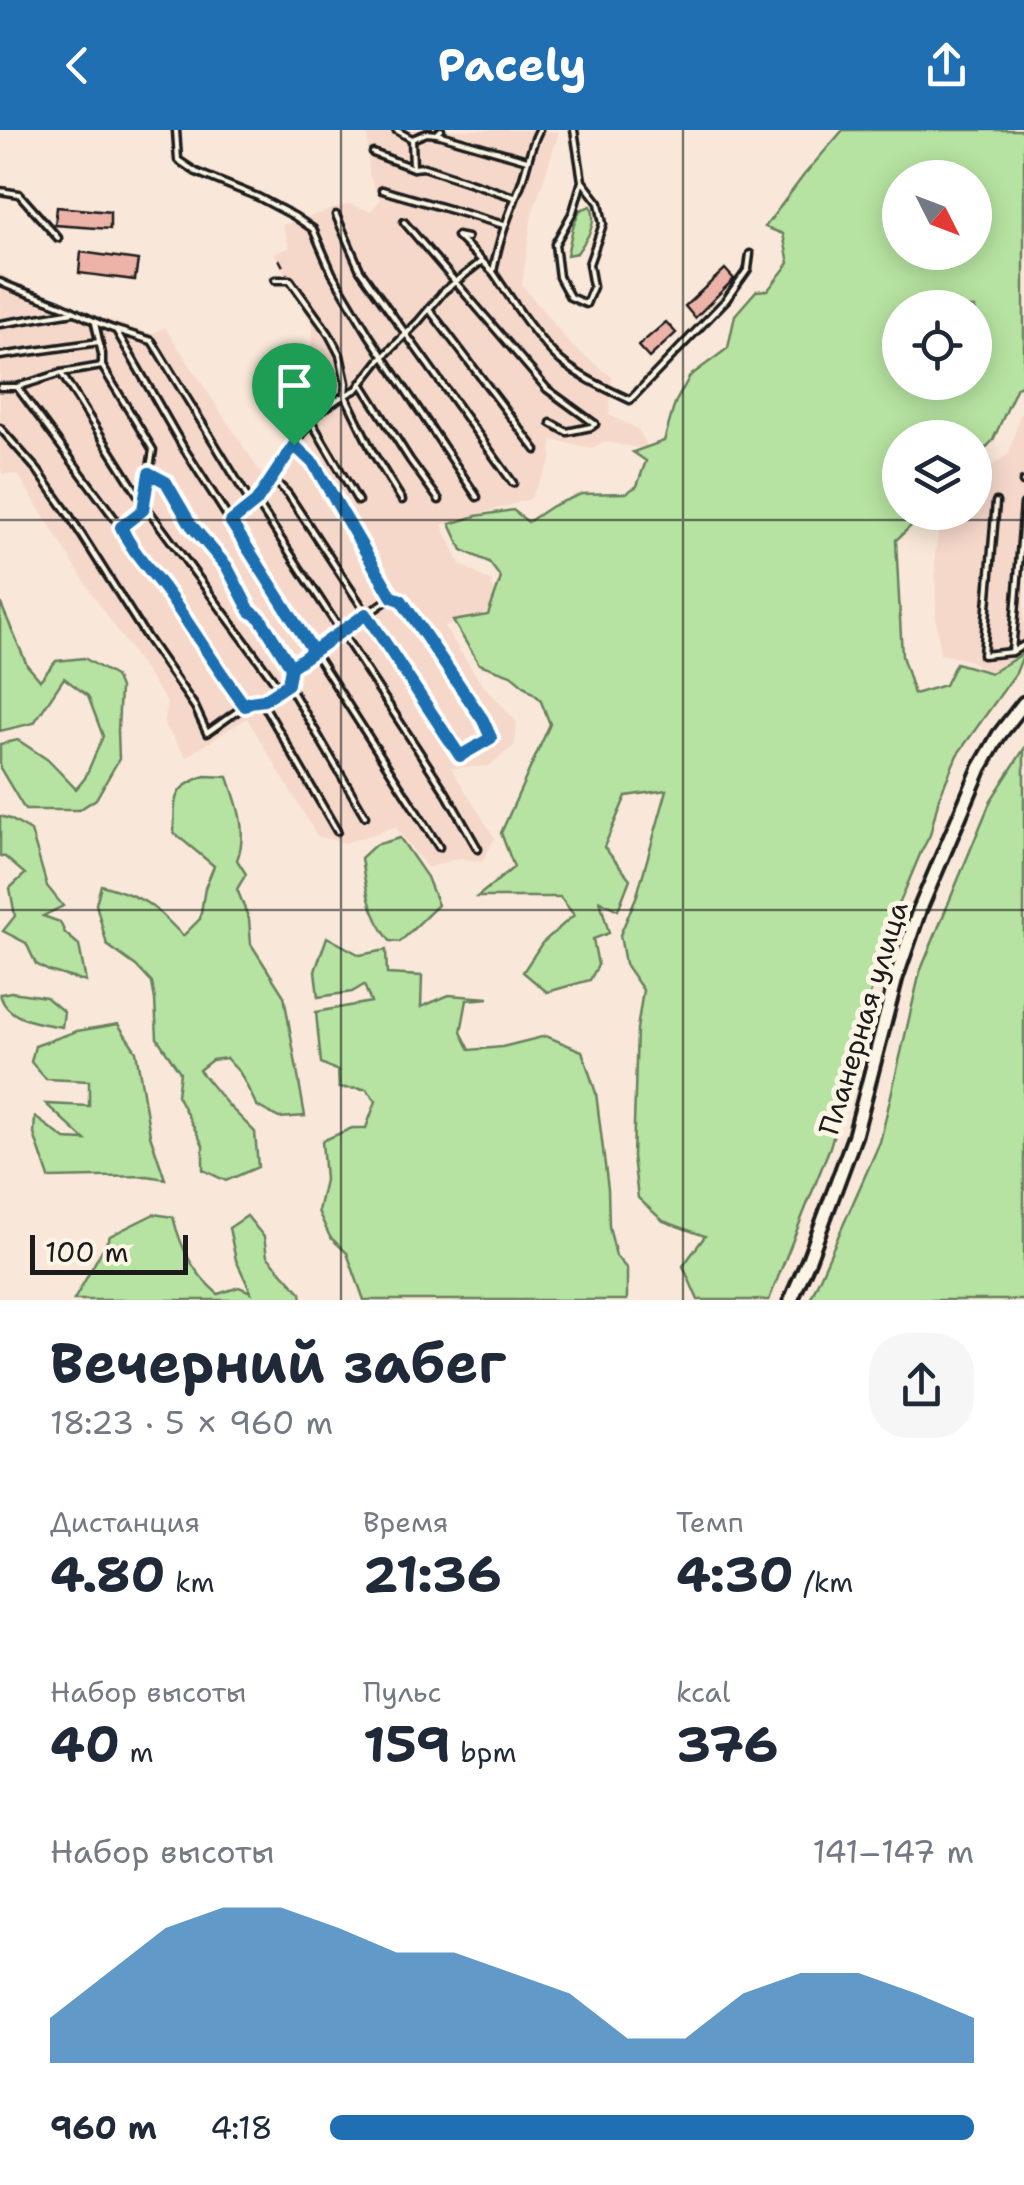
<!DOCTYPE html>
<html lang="ru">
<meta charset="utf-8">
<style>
body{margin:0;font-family:"Shantell Sans",sans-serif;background:#f6f6f7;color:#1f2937;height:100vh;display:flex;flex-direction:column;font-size:38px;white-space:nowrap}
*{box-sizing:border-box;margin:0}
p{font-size:32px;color:#747a83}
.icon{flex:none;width:55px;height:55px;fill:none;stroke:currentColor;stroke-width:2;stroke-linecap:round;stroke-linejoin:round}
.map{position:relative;height:1170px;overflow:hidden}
.side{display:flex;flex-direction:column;background:#fff;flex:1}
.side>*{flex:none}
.needle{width:65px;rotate:132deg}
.controls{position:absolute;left:882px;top:30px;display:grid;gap:20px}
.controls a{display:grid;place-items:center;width:110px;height:110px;border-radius:50%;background:#fff;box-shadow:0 5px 25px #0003;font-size:50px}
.scale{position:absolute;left:30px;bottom:25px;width:158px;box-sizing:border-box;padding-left:10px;border:5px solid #1c1c1c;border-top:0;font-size:28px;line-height:35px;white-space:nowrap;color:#1c1c1c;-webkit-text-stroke:8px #fcf5e5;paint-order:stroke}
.pin{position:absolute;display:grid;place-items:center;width:85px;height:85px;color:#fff;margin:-102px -42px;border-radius:50% 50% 50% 0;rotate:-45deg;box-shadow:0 0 10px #0007}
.pin .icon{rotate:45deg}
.round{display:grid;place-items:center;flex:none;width:105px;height:105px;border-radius:40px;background:#f6f6f7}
.headline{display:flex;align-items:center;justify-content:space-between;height:170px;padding:0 50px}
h1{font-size:55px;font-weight:700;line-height:75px}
.metrics{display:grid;grid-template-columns:repeat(3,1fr);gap:15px;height:170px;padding:10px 50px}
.metrics div{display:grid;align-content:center}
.metrics b{font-size:50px;font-weight:700}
.metrics small{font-size:28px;font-weight:400}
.metrics p{font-size:28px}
.chart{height:280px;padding:20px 50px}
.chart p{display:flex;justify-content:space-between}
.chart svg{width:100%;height:180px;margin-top:10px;fill:#1f6fb2;opacity:.7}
ul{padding:0 50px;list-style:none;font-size:32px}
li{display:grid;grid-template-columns:160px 120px 1fr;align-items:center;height:75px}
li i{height:25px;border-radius:12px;background:#1f6fb2}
header{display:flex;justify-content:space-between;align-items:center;height:130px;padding:0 50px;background:#1f6fb2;color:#fff;font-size:45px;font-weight:700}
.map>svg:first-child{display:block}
</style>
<header><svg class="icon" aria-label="back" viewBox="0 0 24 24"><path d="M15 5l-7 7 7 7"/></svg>Pacely<svg class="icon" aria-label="share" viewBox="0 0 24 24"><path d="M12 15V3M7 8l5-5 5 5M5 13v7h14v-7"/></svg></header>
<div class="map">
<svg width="1024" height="1170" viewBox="0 0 1024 1170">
<rect width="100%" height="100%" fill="#f9e8d9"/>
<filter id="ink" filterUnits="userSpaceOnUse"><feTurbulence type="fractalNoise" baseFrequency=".01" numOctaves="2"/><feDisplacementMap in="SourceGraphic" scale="20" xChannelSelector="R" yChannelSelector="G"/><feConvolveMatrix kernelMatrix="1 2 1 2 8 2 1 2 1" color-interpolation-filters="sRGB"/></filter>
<g filter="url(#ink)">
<g fill="#f5d8ca">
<path d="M367,0H531L559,2L532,85L522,155L572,216L612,247L609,285L638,299L650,320L604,312L592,318L552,310L551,331L530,369L442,395L460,434L492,452L495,465L491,481L469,490L444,496L479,550L517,592L515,615L489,636L451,638L495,708L482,732L460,728L427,738L395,697L345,713L317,706L247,588L186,627L164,594L167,573L93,465L18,345L3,344L0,339V143L28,162L151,204L165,197L264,348L302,286L299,268L319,254L305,228L312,215L313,196L274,123L290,118L282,95L349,74L371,81L380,70L369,45Z"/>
<path d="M1024,282V520L991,543L968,530L940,524L936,489L935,425L941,383L975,382V347L1009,324L1020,284Z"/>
</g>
<g fill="#b6e3a1" stroke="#69805e" stroke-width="2.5" fill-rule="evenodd">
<path d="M843,0H1024V254L1017,257L993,310L975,330V308H900V382L925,383L896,410L902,526L914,564L945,555L956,533L991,543L1024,523L1016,543L957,625L939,668L930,705L921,722L882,815L854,934L830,1017L769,1170H698L683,1136L705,1106L663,1091L638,1068L633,1027L637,899L643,860L625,834L620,805L637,765L667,660L626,666L604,717L630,749L618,780L600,771L609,803L593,809L598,835L590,850L547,862L523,842L542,813L574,785L560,767H477L514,737L501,703L550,594L540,569L511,545L479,534L453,491L488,485L501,448L489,432L462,420L450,394L476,386L513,380L528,392L552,376L581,364L626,363L637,356L646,331L633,322L664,311L675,273L690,246L728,218L735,185L756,161L768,160L789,133L783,104L765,97L804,45ZM900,48H975V122H900ZM900,178H975V252H900Z"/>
<path d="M591,76C598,93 587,109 577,123L567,125L573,97L580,80Z"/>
<path d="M0,472L27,535L40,550L56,531L84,528L115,546L120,558L118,601L119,629L96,669L79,680H25L0,638V614L18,610L48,630L76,659L85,648L103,606L88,566L64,548L34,593L0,601Z"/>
<path d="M1024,619V1170H810L880,1012L920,842L991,670Z"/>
<path d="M205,646L228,647C238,676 248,701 237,730L246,744L237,759L249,789L251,814L284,866L305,986L279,988L257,976L240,943L226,928L212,930L199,940L228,975L255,1002L258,1037L226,1051L203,1040V1015L177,965L180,942L157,908L155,870L152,853L136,836L107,815L96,774L101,755C144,767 153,774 183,806L200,789L205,758L214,736L174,703C176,668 169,659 205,646Z"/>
<path d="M0,686L10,689L31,701L47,756L63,776L43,786L60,792L65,803L79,815L86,852L49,841L36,834L26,813L3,801L15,786L10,758L25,744L5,727L0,726Z"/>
<path d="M400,708L427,747L438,775L400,812L390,811C370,785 366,760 361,728L375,715Z"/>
<path d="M327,807L360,825L386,820L387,844L422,846L421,877L449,865L489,868L467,870L461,902L470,920L502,917L546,906L582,921L596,963L608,1059L609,1096L616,1126L627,1139V1170H364L347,1123L330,1107L318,1081L325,1050L322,1011L352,998H366L376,971L366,959L339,958L338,941L321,933L316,882L371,872L364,855L352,862L318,867L315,841Z"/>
<path d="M11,862L46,867L64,882L62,897C39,893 6,890 0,864Z"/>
<path d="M118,894L136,921L150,1005L165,1049L147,1046L49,1048L34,1004L35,987L65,1009L85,1010L46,974L89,976V951L46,949L31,932L35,916L77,901Z"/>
<path d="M154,1084L173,1087C181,1118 193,1143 218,1164L239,1157L251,1162L236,1130L229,1098L247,1086L264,1107L267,1126L301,1163L302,1170H74L110,1106Z"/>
</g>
<g fill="#edb3a8" stroke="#1c1c1c" stroke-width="2.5">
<path d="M57,77L110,82V99L55,95Z"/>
<path d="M81,122L138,130L135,150L79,143Z"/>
<path d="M725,139L734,149L695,188L685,176Z"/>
<path d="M666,192L676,203L649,228L638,216Z"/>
</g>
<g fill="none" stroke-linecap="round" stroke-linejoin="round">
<g stroke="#1c1c1c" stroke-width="11">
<g id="lane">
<path d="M176,0L178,30L196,42L258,67L294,86L313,99L332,143L369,205L477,367"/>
<path d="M396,0L412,9L427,3L437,4"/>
<path d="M441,0L437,4L527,30"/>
<path d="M539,0C529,19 527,40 519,59C508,87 498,112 493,142C512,170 536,209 561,231C580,247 607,259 630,270L726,170L748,139L750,124"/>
<path d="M574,0L582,51L573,82L555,114L559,147L570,167L586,174L593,157L589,134L603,94L599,73L582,51"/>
<path d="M373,23L413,38L412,9"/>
<path d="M413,38L424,37L514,67"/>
<path d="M382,60L504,95"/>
<path d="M0,61L19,64L58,108"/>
<path d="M336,85L360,140L513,353"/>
<path d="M404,92L547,259L595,294"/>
<path d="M467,108L457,106L493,142"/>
<path d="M275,150H290L329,204L340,225L346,253L345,265L373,323L402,370"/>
<path d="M0,152C20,162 42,167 63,176C81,184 97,194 116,200L183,317L439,717"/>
<path d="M429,179L536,320"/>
<path d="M95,193L102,224V236L153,320L143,379L121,397"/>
<path d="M0,194L74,182"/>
<path d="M116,200L152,211L252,375"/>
<path d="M0,226L99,212"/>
<path d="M102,236L61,243L17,257L121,397C132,422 150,439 166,461C193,499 217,539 245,576"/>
<path d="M61,243L144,374L280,559"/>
<path d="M361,253L410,330L439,370"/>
<path d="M0,257H17"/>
<path d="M551,293L567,302L591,297L595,294"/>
<path d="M0,298L38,341L69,385L147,508L195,577L207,603L250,572L264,569L288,554"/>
<path d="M149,343L166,352L191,395L227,437L250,481L259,488L291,537L288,554L365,686"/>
<path d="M272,348L288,364L460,626L491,608L483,591L401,471L392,467L314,334L295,315"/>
<path d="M1023,352H1024"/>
<path d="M257,370L311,291"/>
<path d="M256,371L446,663L478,719"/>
<path d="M358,371L311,291L317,284L338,269L357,259L379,231L418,192L444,161L482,131"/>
<path d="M996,372L983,525L1012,522"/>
<path d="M1024,374L1012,522L1024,515"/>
<path d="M231,392L251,377"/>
<path d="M291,537L392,467"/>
<path d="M261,570L337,701"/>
</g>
</g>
<g stroke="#1c1c1c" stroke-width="19">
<path id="secondary" d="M791,1170L809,1129L855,1005L896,848L919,781L980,638L999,605L1024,573"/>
</g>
<path stroke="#1c1c1c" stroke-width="2.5" stroke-dasharray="8 8" stroke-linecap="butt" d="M279,129L287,144"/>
<use href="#lane" stroke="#fcf5e5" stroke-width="4"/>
<use href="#secondary" stroke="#fcf5e5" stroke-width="11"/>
</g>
</g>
<g fill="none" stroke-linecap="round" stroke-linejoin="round" filter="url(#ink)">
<g stroke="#fff" stroke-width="20">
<path id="route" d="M294,315L256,372L231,392L313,521L291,537L288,554L264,570L250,572L245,576C217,539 193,499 166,461C150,439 132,422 121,397L143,380L149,343L166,352L191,395L227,437L250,481L260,488L291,537L366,484L460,626L491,608L483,590L401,470L392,467L314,334L294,315"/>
</g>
<use href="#route" stroke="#1f6fb2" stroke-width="12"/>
</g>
<path fill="none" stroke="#1c1c1c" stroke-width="2.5" stroke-opacity="0.55" d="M341,0V1170M683,0V1170M0,390H1024M0,780H1024"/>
<g text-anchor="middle" stroke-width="10" stroke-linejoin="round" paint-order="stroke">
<g font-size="28" fill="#1c1c1c" stroke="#fcf5e5">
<text transform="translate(863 888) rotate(-73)" y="10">Планерная улица</text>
</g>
</g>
</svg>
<div class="controls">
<a><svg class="needle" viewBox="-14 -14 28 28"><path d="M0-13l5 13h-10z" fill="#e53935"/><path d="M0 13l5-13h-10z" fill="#747a83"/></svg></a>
<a><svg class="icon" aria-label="locate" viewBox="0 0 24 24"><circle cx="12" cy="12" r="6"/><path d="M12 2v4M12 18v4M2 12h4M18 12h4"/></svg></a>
<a><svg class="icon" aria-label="layers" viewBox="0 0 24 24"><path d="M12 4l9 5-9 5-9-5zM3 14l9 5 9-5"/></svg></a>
</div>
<div class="scale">100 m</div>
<div class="pin" style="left:294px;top:315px;background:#1e9e55"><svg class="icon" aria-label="arrive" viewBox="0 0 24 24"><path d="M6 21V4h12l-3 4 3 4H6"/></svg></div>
</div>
<section class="side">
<div class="headline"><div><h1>Вечерний забег</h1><p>18:23 · 5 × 960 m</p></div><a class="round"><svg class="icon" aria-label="share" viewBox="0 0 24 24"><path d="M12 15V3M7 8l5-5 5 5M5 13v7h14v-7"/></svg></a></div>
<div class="metrics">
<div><p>Дистанция</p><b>4.80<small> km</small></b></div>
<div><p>Время</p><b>21:36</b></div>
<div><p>Темп</p><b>4:30<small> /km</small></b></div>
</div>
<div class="metrics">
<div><p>Набор высоты</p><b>40<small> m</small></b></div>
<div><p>Пульс</p><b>159<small> bpm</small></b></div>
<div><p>kcal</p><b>376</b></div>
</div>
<div class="chart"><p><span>Набор высоты</span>141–147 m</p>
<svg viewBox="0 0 160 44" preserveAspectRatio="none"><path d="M0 44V33L10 22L20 11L30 6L40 6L50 11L60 17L70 17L80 22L90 27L100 38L110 38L120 27L130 22L140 22L150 27L160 33V44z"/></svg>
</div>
<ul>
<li><b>960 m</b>4:18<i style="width:100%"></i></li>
</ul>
</section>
